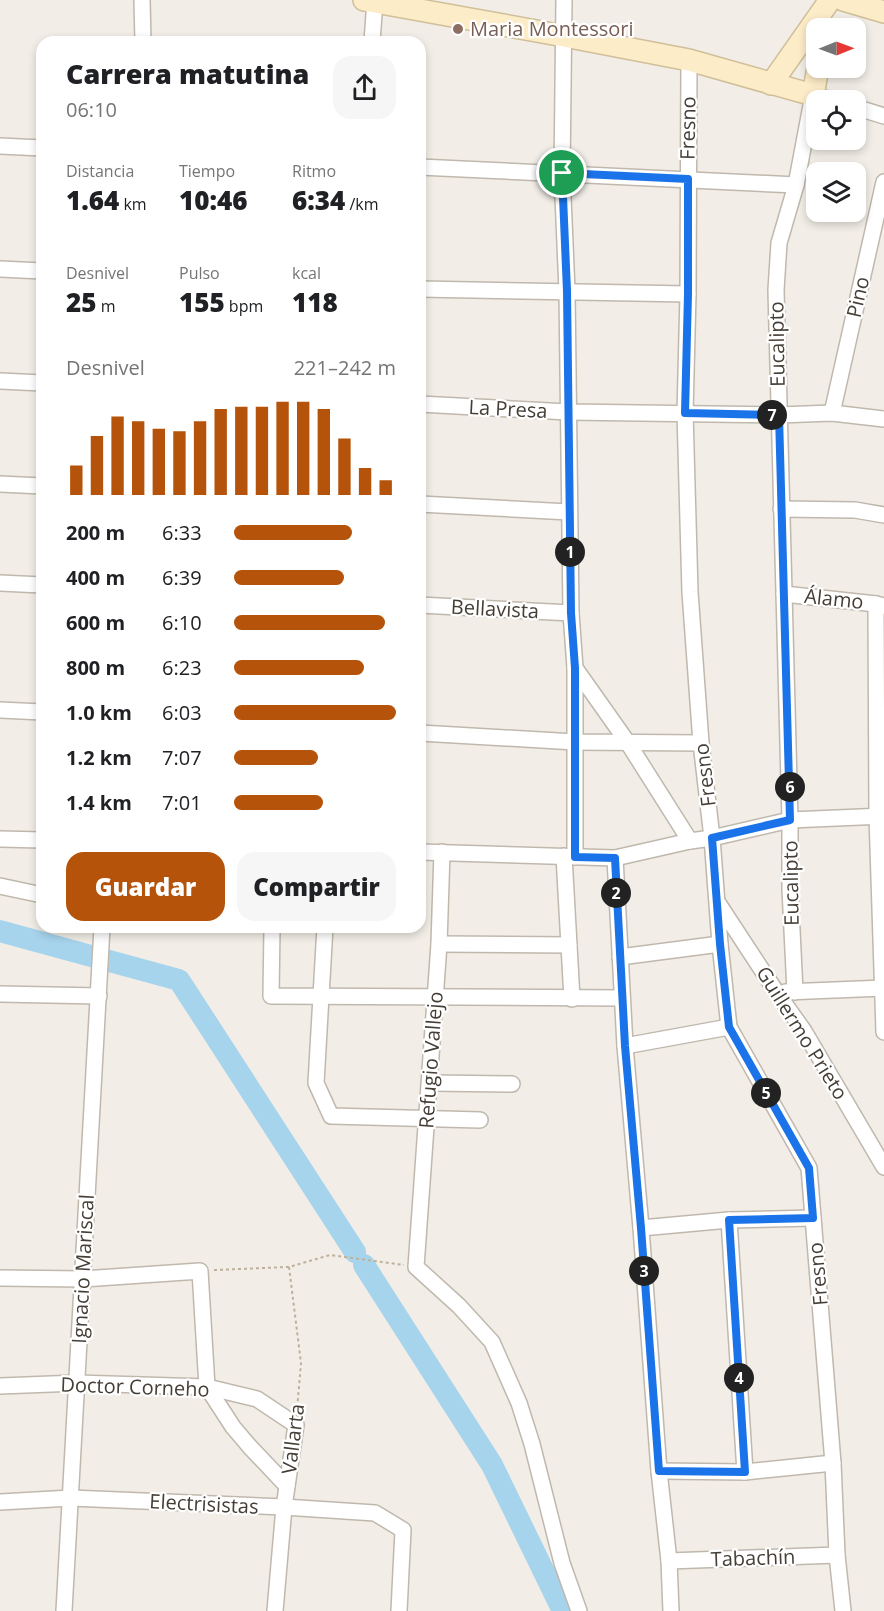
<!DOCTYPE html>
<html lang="es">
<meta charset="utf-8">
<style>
body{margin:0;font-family:"Open Sans",sans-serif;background:#f6f6f6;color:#202124;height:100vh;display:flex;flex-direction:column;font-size:22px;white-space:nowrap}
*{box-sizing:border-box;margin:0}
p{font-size:20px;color:#757577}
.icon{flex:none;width:33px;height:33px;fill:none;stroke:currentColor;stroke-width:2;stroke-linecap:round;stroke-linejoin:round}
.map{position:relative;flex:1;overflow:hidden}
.drawer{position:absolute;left:36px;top:36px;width:390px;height:897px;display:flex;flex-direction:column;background:#fff;border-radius:18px;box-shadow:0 3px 9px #0003}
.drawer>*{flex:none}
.needle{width:39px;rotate:89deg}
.tools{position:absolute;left:806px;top:18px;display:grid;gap:12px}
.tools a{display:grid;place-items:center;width:60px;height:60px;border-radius:12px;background:#fff;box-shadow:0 3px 9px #0003;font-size:30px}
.pin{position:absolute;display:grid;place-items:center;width:51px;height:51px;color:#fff;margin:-26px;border:3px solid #fff;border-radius:50%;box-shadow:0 2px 6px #0007}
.km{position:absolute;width:30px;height:30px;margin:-15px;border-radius:50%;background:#222;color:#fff;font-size:16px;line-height:30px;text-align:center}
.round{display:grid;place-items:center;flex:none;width:63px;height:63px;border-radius:18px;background:#f6f6f6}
.summary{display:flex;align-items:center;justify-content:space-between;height:102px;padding:0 30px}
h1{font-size:27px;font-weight:800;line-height:45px}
.metrics{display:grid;grid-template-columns:repeat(3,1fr);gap:9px;height:102px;padding:6px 30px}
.metrics div{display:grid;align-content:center}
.metrics b{font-size:26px;font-weight:800}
.metrics small{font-size:16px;font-weight:400}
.metrics p{font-size:16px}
.chart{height:168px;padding:12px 30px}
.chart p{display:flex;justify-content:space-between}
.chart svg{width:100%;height:108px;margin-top:6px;stroke:#b45309;stroke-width:6}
.cta{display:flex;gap:12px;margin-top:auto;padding:12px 30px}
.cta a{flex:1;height:69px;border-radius:18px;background:#b45309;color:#fff;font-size:24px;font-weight:800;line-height:69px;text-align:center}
.cta a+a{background:#f6f6f6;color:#202124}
ul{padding:0 30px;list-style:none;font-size:20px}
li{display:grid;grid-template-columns:96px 72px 1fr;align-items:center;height:45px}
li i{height:15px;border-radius:8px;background:#b45309}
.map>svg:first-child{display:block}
</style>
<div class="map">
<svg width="884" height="1611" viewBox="0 0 884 1611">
<rect width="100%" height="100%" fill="#f2eee7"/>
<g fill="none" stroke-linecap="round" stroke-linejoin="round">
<g stroke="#a6d4ec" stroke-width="22">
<path d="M0,931L179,980L355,1252"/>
<path d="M364,1265L492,1465L563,1611"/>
</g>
<g stroke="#c0b8ad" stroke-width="18">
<g id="minor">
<path d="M142,0L143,42"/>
<path d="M564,0L562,173L567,291L571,613L575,668V857"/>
<path d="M372,42L375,0"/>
<path d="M689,60L688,294L685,413L690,592L701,743L712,838L720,944L729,1027L809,1168L833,1463L837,1555L843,1611"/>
<path d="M855,107L884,116"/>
<path d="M0,146L42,148"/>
<path d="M420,167L796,185"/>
<path d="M0,269L42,271"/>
<path d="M420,289L688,294"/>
<path d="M0,381L42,383"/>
<path d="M420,404L568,412L779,415L832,413L884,419"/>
<path d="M832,413L884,182"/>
<path d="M0,484L42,486"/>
<path d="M420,504L569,512"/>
<path d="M781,509L855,510L884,515"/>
<path d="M0,583L42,585"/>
<path d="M784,594L876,604L884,606"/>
<path d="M876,604L877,816L884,1032"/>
<path d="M420,605L571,613"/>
<path d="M575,668L628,743L690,841"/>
<path d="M0,710L42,712"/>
<path d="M420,733L575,742L701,743"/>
<path d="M0,839L42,840"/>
<path d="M420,852L615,858L690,841L712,838L790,820L884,816"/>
<path d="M442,852L439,944L416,1267L459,1306L492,1342L519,1403L532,1444L562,1563L579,1611"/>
<path d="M564,856L572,999"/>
<path d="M615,858L625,1046L641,1228L659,1471L669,1561L671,1611"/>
<path d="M0,886L42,895"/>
<path d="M718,903L777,993L804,1031L884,1167"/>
<path d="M272,927L271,996L622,998"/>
<path d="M325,927L316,1083L331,1116L480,1120"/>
<path d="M439,944L569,945"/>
<path d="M620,957L720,944"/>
<path d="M785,992L884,988"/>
<path d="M795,992L790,889V820L776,290L779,243L796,185L813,95L831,100"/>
<path d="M0,994L99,996"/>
<path d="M625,1046L729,1027"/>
<path d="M430,1083L512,1084"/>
<path d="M729,1220L745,1472"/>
<path d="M641,1228L729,1220L813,1218"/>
<path d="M0,1278L83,1279L200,1271L207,1387L233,1427L250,1447L287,1486"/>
<path d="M0,1386L77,1383L207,1387L257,1399L296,1425L284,1507L275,1611"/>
<path d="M659,1471L745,1472L833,1463"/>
<path d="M0,1502L71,1498L284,1507L375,1513L403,1530L399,1611"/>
<path d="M669,1561L837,1555"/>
<path d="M64,1611L102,927"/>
</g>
</g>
<g stroke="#d0bf98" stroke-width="24">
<g id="secondary">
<path d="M364,0L564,36L689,60L813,95L818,68"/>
<path d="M843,0L884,12"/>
<path d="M771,84L830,0"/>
</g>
</g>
<g stroke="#bfb09c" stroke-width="2" stroke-dasharray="3 3" stroke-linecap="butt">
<path d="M289,1267L301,1363L297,1410"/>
<path d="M214,1270L289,1267L330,1255L404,1265"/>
</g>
<use href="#minor" stroke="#fff" stroke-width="15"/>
<use href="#secondary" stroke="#fcecc8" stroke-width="21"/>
</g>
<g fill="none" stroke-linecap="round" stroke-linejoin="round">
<g stroke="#fff" stroke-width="12">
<path id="route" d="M562,173L688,179V294L685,413L779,415L790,820L712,838L720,944L729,1027L809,1168L813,1218L729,1220L745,1472L659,1471L641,1228L625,1046L615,858L575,857V668L571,613L567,291Z"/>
</g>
<use href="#route" stroke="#1a73e8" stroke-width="8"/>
</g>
<circle fill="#8d6e63" stroke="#fff" stroke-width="2" cx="458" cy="29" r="6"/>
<g text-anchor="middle" stroke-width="4.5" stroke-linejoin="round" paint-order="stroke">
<g font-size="20" fill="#785e54" stroke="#fff" text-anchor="start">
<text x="470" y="36">Maria Montessori</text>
</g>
<g font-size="20" fill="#453e36" stroke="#fff">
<text transform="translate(688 128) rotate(-89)" y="7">Fresno</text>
<text transform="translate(858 297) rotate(-77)" y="7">Pino</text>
<text transform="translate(777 344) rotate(-91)" y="7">Eucalipto</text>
<text transform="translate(508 409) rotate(3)" y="7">La Presa</text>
<text transform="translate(834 599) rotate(6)" y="7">Álamo</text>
<text transform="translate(495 609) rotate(3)" y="7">Bellavista</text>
<text transform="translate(705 775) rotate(-97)" y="7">Fresno</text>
<text transform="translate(791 883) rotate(-91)" y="7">Eucalipto</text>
<text transform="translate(802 1033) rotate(58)" y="7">Guillermo Prieto</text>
<text transform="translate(431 1060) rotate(-86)" y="7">Refugio Vallejo</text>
<text transform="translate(83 1269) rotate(-87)" y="7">Ignacio Mariscal</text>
<text transform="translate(818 1274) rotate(-95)" y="7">Fresno</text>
<text transform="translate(135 1387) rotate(2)" y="7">Doctor Corneho</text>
<text transform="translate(293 1439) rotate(-83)" y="7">Vallarta</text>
<text transform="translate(204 1504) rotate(3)" y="7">Electrisistas</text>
<text transform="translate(753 1558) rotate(-2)" y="7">Tabachín</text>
</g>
</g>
</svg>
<div class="tools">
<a><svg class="needle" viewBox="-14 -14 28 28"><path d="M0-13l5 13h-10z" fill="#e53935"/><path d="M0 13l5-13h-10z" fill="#757577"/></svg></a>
<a><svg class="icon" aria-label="locate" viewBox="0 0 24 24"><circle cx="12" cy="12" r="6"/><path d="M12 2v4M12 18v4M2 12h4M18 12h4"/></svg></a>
<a><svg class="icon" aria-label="layers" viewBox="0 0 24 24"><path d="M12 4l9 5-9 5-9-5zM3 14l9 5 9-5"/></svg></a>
</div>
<div class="pin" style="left:562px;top:173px;background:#1e9e55"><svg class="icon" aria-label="arrive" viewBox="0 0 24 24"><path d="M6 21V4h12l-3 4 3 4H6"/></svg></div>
<b class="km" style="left:570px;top:552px">1</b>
<b class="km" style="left:616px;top:893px">2</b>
<b class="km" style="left:644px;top:1271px">3</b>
<b class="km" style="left:739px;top:1378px">4</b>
<b class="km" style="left:766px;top:1093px">5</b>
<b class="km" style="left:790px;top:787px">6</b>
<b class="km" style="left:772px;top:415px">7</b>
<section class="drawer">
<div class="summary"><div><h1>Carrera matutina</h1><p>06:10</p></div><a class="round"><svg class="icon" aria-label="share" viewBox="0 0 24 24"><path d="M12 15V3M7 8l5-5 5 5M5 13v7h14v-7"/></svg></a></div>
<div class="metrics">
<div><p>Distancia</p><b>1.64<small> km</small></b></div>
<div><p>Tiempo</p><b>10:46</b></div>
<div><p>Ritmo</p><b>6:34<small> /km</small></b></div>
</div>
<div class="metrics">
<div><p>Desnivel</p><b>25<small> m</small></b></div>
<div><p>Pulso</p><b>155<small> bpm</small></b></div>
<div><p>kcal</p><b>118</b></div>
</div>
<div class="chart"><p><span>Desnivel</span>221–242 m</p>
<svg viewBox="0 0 160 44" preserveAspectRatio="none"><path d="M5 44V32M15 44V20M25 44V12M35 44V14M45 44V17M55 44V18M65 44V14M75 44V9M85 44V8M95 44V8M105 44V6M115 44V6M125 44V9M135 44V21M145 44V33M155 44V38"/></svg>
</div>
<ul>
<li><b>200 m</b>6:33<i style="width:73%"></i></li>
<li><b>400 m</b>6:39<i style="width:68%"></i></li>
<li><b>600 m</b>6:10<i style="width:93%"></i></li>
<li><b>800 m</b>6:23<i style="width:80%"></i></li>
<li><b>1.0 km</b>6:03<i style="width:100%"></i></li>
<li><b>1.2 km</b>7:07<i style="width:52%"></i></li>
<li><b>1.4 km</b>7:01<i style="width:55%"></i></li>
</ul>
<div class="cta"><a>Guardar</a><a>Compartir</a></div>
</section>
</div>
